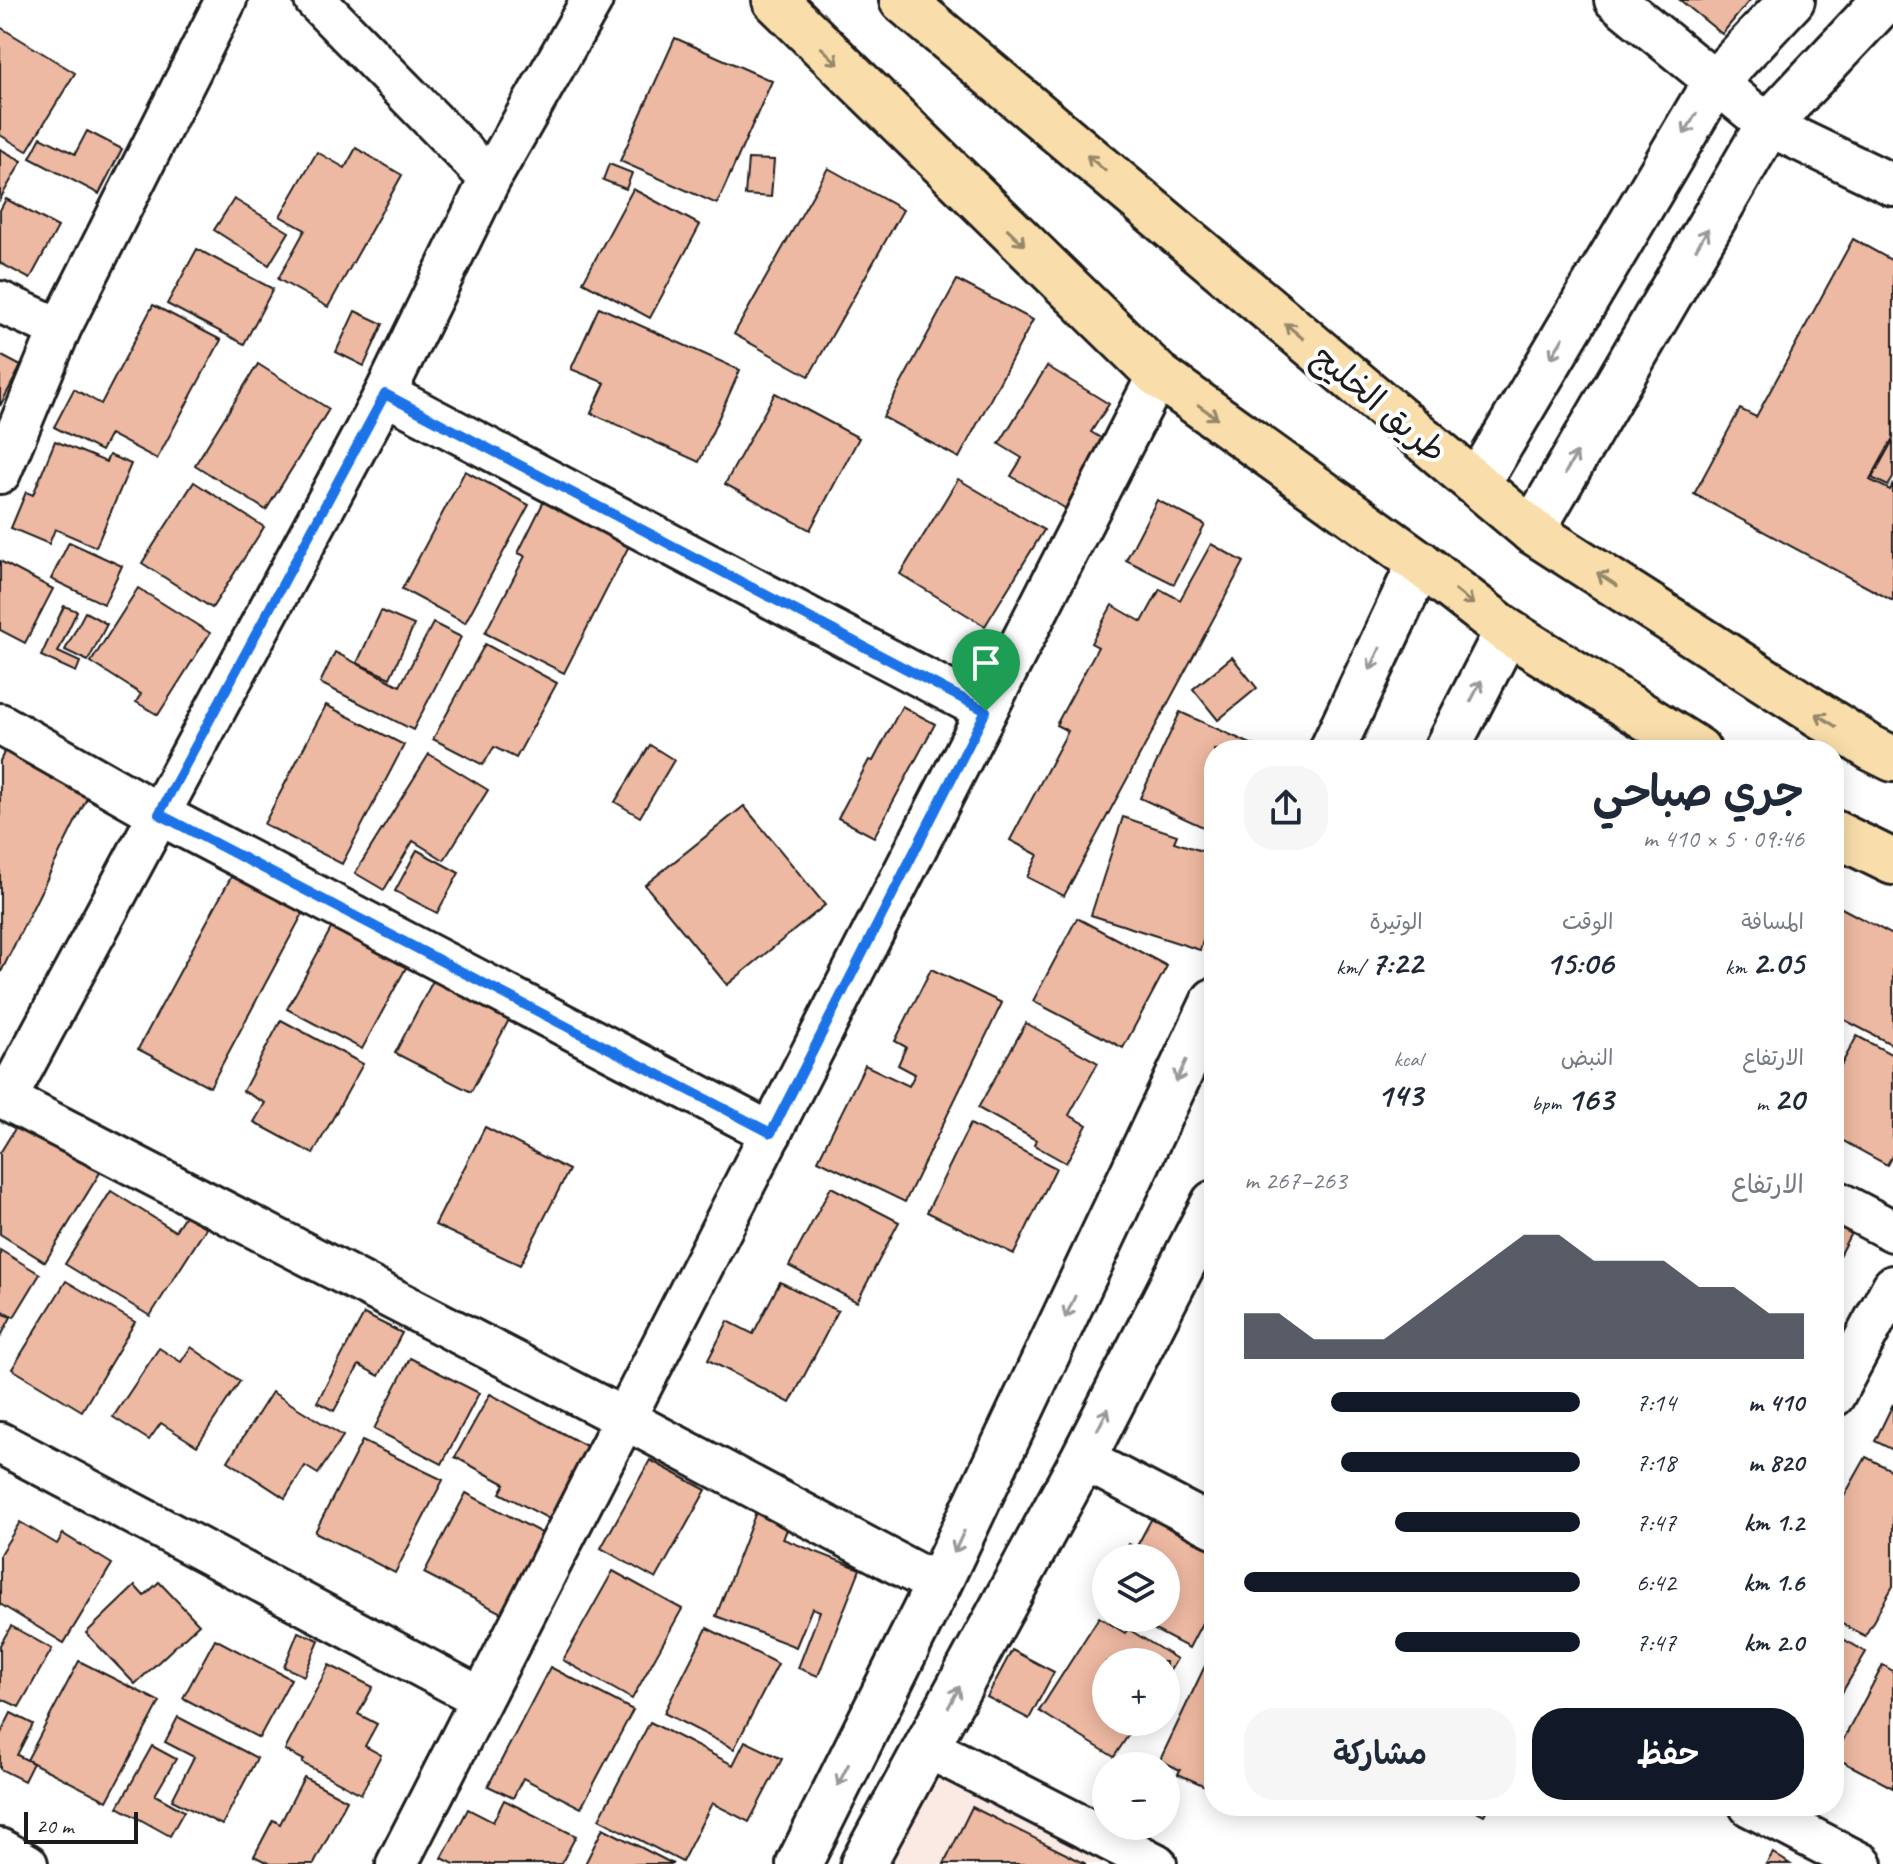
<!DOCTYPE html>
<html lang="ar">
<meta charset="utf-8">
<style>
body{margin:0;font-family:Caveat,"Playpen Sans Arabic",sans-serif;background:#f6f6f7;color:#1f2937;direction:rtl;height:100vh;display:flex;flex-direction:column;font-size:30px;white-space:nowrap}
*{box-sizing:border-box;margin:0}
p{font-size:26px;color:#747a83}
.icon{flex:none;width:44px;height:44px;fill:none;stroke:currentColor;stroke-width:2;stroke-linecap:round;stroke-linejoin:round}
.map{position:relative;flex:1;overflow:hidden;direction:ltr}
.panel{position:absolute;left:1204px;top:740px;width:640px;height:1076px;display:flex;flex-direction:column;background:#fff;border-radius:32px;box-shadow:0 4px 20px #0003;direction:rtl}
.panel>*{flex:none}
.tools{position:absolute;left:1092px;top:1544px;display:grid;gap:16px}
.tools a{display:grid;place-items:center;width:88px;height:88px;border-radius:50%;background:#fff;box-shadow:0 4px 20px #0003;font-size:40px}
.scale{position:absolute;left:24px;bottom:20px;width:114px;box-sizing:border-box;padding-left:8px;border:4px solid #1c1c1c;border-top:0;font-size:22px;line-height:28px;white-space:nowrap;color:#1c1c1c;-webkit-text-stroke:6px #fff;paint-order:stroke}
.pin{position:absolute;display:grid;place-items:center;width:68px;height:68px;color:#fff;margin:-82px -34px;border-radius:50% 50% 50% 0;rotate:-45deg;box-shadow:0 0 8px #0007}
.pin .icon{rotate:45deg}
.round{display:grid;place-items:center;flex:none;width:84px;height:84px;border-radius:32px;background:#f6f6f7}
.head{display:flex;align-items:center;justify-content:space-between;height:136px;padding:0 40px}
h1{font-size:44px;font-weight:600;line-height:60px}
.stats{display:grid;grid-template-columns:repeat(3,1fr);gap:12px;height:136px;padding:8px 40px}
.stats div{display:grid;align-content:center}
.stats b{font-size:34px;font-weight:600}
.stats small{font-size:22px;font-weight:400}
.stats p{font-size:22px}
.chart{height:224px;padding:16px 40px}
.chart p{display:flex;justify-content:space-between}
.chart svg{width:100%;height:144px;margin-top:8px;fill:#111827;opacity:.7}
.button{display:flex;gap:16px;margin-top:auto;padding:16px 40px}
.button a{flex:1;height:92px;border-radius:32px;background:#111827;color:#fff;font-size:32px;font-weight:600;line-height:92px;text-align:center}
.button a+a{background:#f6f6f7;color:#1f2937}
ul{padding:0 40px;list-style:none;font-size:26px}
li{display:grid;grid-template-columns:128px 96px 1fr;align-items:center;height:60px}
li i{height:20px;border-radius:10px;background:#111827}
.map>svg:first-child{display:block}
</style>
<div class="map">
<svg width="1893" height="1864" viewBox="0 0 1893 1864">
<rect width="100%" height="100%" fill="#fff"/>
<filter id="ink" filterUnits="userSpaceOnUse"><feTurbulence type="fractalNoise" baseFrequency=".0125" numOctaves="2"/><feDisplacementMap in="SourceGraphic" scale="16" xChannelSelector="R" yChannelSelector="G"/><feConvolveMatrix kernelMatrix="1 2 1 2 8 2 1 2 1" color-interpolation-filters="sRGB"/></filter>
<g filter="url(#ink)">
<path fill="#faeae3" d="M929,1759L1127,1864H875Z"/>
<g fill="#eeb9a2" stroke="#1c1c1c" stroke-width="2">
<path d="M1680,0H1750L1722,34Z"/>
<path d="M0,27L75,73L27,151L0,135Z"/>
<path d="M675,38L772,81L717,204L620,161Z"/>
<path d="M87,131L122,149L99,194L30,158L41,137L75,154Z"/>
<path d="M356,148L402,175L328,307L278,279L305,230L280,216L317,152L345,168Z"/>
<path d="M0,149L22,161L0,199Z"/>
<path d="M748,159L774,160L771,197L745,195Z"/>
<path d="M609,164L632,173L626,189L603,180Z"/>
<path d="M828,168L903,210L809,376L734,334Z"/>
<path d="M633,189L700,225L650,318L583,282Z"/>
<path d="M6,199L58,227L30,279L0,263V210Z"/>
<path d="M234,199L289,232L269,265L214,230Z"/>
<path d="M1853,239L1893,261V438L1870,480L1890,490L1893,484V601L1694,494L1740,409L1756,417Z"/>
<path d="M197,249L273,289L244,344L167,304Z"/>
<path d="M957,280L1033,320L959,458L883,417Z"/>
<path d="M153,305L221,340L157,459L110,434L101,451L54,427L74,389L101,404Z"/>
<path d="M599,307L740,370L699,462L591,413L605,383L571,369Z"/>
<path d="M355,311L383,324L364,366L336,352Z"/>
<path d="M0,355L21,366L0,406Z"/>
<path d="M258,364L329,409L266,510L195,465Z"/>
<path d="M1047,366L1109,404L1091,432L1109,443L1068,510L1011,476L1022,458L999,444Z"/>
<path d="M775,393L859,438L810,530L725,484Z"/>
<path d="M1893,440V478L1888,486L1872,478Z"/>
<path d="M55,441L106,462L109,455L131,464L96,547L55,529L49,544L11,528L26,492L33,495Z"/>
<path d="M465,471L529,505L465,623L402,589Z"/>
<path d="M958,479L1044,530L985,626L900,574Z"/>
<path d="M194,482L264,527L212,608L142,563Z"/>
<path d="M545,499L631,542L564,673L485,633L525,556L518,553Z"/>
<path d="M1157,500L1205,525L1174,584L1126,560Z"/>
<path d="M69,542L122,566L104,604L51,579Z"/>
<path d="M1211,544L1244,562L1064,896L1027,877L1038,855L1010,840L1068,731L1056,725L1098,647L1091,643L1112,605L1142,622L1160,589L1180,600Z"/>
<path d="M0,561L53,589L25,643L0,630Z"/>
<path d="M138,588L210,633L158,715L136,702L141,694L91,662Z"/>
<path d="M64,606L77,611L58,652L80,662L76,672L41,656Z"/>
<path d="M381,611L414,625L390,678L357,663Z"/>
<path d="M85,612L107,624L88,661L65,650Z"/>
<path d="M433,623L461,637L413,730L320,683L335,652L400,686Z"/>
<path d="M485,644L557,683L516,758L494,747L483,765L433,739Z"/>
<path d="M1232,657L1257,688L1218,720L1193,689Z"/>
<path d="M326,705L404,745L342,864L264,824Z"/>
<path d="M902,706L935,724L874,837L838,818L869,760L873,761Z"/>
<path d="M1180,712L1264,750H1214V832L1140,798Z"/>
<path d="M650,745L674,760L640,817L615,802Z"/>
<path d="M6,748L91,790L0,974V761Z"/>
<path d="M429,754L488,790L444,860L413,841L384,890L355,873Z"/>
<path d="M744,806L825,905L727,985L645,885Z"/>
<path d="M1123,817L1177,835L1174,842L1214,855V908L1200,950L1091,915Z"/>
<path d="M417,850L459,873L437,913L395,891Z"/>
<path d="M237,866L308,904L210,1087L138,1049Z"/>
<path d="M1834,904L1893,935V1045L1839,1017L1834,1025Z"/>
<path d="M1077,918L1167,966L1123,1048L1033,1001Z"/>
<path d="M333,925L407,966L362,1049L287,1009Z"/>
<path d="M931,969L1002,1003L905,1202L818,1160L865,1065L909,1086L915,1074L898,1065L906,1047L895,1041Z"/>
<path d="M436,975L512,1014L471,1092L395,1053Z"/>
<path d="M281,1020L363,1064L313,1154L254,1122L265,1103L243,1091Z"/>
<path d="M1026,1023L1098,1063L1069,1115L1087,1125L1066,1163L1034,1145L1036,1140L978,1108Z"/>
<path d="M1857,1036L1893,1055V1154L1887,1165L1834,1136V1078Z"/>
<path d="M19,1122L101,1171L45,1262L0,1234V1153Z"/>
<path d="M970,1124L1056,1168L1014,1254L927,1212Z"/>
<path d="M485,1127L569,1170L520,1265L435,1225Z"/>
<path d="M831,1187L899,1222L857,1302L789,1266Z"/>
<path d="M111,1191L175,1231L187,1212L208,1225L150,1316L65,1264Z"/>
<path d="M1834,1205L1859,1218L1834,1265Z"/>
<path d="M0,1250L40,1274L14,1317L0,1309Z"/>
<path d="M66,1281L135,1322L82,1411L12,1369Z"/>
<path d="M780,1282L838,1311L790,1403L708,1360L728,1321L753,1334Z"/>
<path d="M0,1312L11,1317L0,1338Z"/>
<path d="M364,1314L402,1333L379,1376L359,1365L334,1411L317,1402Z"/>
<path d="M191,1347L240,1381L197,1446L161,1423L149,1440L113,1417L159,1348L181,1362Z"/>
<path d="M410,1358L479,1393L442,1464L374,1429Z"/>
<path d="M272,1392L343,1436L318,1474L305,1466L285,1498L228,1461Z"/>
<path d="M490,1394L590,1448L551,1520L500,1493L505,1484L455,1457Z"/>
<path d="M1893,1404V1450L1875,1441Z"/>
<path d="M362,1441L443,1480L395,1573L315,1532Z"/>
<path d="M1866,1457L1893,1471V1586L1865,1636L1834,1620V1514Z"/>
<path d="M650,1460L706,1490L656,1579L601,1548Z"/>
<path d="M466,1493L549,1537L507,1616L424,1573Z"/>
<path d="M756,1512L789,1525L783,1539L860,1569L818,1676L798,1668L820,1611L812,1608L796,1647L716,1616Z"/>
<path d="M1153,1516L1214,1548V1600L1189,1648L1132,1618H1166V1558H1122L1129,1544L1136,1548Z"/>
<path d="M20,1522L57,1544L63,1534L112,1564L64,1643L0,1604V1554Z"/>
<path d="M613,1571L682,1609L632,1699L563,1660Z"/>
<path d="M159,1582L199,1624L135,1684L86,1633L135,1586L144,1596Z"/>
<path d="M1099,1617L1125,1633L1128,1629L1177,1659L1166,1677V1662H1106V1722H1137L1114,1757L1039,1711Z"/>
<path d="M11,1626L52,1649L19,1707L0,1698V1645Z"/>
<path d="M707,1628L778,1664L734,1749L664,1713Z"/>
<path d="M298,1632L319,1640L304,1676L284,1667Z"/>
<path d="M1834,1634L1866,1652L1834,1706Z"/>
<path d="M215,1639L291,1679L259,1738L183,1698Z"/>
<path d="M1214,1647V1790L1178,1774L1180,1770L1160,1760Z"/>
<path d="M1012,1650L1054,1672L1029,1719L987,1697Z"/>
<path d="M79,1661L160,1702L107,1801L27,1760Z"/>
<path d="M329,1665L373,1687L358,1714L377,1724L365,1746L381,1755L361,1794L302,1763L304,1760L285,1750Z"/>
<path d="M1883,1665L1893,1671V1788L1834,1757Z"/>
<path d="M550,1667L633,1710L581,1808L523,1778L513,1798L488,1786Z"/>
<path d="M11,1713L33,1724L17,1755L33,1763L24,1781L0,1769V1735Z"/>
<path d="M178,1717L257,1758L222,1825L172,1800L194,1757L165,1742Z"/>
<path d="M650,1722L733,1765L745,1741L782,1759L749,1822L712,1803L682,1862L599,1819Z"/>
<path d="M152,1746L176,1759L155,1795L184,1811L170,1836L118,1807Z"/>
<path d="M304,1777L347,1800L314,1864H270L254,1856L273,1820L280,1824Z"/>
<path d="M504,1800L576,1836L561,1864H454L442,1858L468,1809L493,1822Z"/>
<path d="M1467,1806H1489L1484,1815Z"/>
<path d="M972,1807L1086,1864H944Z"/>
<path d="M603,1828L673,1864H585Z"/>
<path d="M1773,1853L1790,1864H1766Z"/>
</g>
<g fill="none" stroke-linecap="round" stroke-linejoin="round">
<g stroke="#1c1c1c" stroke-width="46">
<g id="street">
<path d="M315,0L490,179"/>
<path d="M1615,0L1768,125L1893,185"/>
<path d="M0,302L60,329"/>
<path d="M385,394L986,711"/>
<path d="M0,473L60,329L226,0"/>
<path d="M0,724L159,814L771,1133"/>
<path d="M0,1096L625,1419L938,1585"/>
<path d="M6,1099L385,394L490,179L592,0"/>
<path d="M1834,1200L1893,1231"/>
<path d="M1834,1396L1893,1286"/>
<path d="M0,1443L481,1698"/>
<path d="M1083,1459L1214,1527"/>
<path d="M927,1747L1156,1864"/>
<path d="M1750,1806L1862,1864"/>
<path d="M0,1849L27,1864"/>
<path d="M397,1864L1158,375"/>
</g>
</g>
<g stroke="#1c1c1c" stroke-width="50">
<g id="secondary">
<path d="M1477,484L1715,82L1792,0"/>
<path d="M1532,531L1768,125L1885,0"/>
<path d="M1332,750L1420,563"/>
<path d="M1446,750L1507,631"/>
<path d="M799,1864L938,1585L1214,1001"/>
<path d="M863,1864L1083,1459L1214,1203"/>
</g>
</g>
<g stroke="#1c1c1c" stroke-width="50">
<g id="primary">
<path d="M775,0L1158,375L1420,563L1507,631L1698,750"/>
<path d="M902,0L1532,531L1871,748L1893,759"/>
<path d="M1834,833L1893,862"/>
</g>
</g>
<use href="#street" stroke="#fff" stroke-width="40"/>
<use href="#secondary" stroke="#fff" stroke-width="44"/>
<use href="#primary" stroke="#f9deab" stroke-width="44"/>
</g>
<defs><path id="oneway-shaft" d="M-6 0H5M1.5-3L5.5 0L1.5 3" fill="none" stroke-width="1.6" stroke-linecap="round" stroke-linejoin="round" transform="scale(2)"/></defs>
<g stroke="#96876b">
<use href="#oneway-shaft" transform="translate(830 56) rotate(44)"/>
<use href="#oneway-shaft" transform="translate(1096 163) rotate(-140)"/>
<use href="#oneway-shaft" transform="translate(1016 237) rotate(44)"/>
<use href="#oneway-shaft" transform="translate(1294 331) rotate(-140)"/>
<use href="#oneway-shaft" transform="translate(1208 412) rotate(36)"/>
<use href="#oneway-shaft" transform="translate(1607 579) rotate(-147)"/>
<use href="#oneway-shaft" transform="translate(1464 597) rotate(38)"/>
<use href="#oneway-shaft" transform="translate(1826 720) rotate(-147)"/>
</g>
<g stroke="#999">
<use href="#oneway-shaft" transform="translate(1690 124) rotate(121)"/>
<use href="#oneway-shaft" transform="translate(1702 239) rotate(-60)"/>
<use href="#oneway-shaft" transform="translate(1557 348) rotate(121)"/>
<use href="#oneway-shaft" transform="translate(1571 463) rotate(-60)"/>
<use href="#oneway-shaft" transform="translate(1375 659) rotate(115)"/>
<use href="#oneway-shaft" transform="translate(1476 691) rotate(-63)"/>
<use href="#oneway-shaft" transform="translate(1181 1071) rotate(115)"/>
<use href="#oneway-shaft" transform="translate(1070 1307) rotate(115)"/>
<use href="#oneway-shaft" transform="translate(1103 1419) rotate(-63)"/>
<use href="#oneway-shaft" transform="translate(959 1542) rotate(115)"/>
<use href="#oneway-shaft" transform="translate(954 1697) rotate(-62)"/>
<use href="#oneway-shaft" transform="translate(843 1775) rotate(117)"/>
</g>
</g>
<g fill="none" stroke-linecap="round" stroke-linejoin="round" filter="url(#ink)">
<g stroke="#fff" stroke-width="16">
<path id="route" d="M385,394L986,711L771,1133L159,814Z"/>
</g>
<use href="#route" stroke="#1a73e8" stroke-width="10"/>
</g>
<g text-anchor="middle" stroke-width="8" stroke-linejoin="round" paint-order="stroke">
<g font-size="34" fill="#1c1c1c" stroke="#fff">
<text transform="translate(1380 403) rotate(40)" y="12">طريق الخليج</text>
</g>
</g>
</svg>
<div class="tools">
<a><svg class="icon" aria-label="layers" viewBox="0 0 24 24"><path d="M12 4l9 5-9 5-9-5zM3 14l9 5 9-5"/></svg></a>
<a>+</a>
<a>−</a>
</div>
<div class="scale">20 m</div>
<div class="pin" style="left:986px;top:711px;background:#1e9e55"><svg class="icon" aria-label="arrive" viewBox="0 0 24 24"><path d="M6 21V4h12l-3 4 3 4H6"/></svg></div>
<section class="panel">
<div class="head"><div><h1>جري صباحي</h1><p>09:46 · 5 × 410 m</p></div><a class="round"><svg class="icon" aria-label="share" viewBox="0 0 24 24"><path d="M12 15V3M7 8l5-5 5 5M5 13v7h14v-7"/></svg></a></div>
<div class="stats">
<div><p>المسافة</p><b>2.05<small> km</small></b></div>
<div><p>الوقت</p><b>15:06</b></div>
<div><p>الوتيرة</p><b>7:22<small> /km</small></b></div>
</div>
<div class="stats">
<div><p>الارتفاع</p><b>20<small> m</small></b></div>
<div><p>النبض</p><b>163<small> bpm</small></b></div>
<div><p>kcal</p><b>143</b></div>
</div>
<div class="chart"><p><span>الارتفاع</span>263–267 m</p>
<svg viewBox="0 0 160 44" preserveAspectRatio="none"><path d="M0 44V30L10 30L20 38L30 38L40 38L50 30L60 22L70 14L80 6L90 6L100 14L110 14L120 14L130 22L140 22L150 30L160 30V44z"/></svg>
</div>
<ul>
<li><b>410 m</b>7:14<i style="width:74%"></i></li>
<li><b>820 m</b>7:18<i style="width:71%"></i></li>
<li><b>1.2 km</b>7:47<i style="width:55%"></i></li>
<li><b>1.6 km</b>6:42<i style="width:100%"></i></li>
<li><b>2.0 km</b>7:47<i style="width:55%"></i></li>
</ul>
<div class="button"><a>حفظ</a><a>مشاركة</a></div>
</section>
</div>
